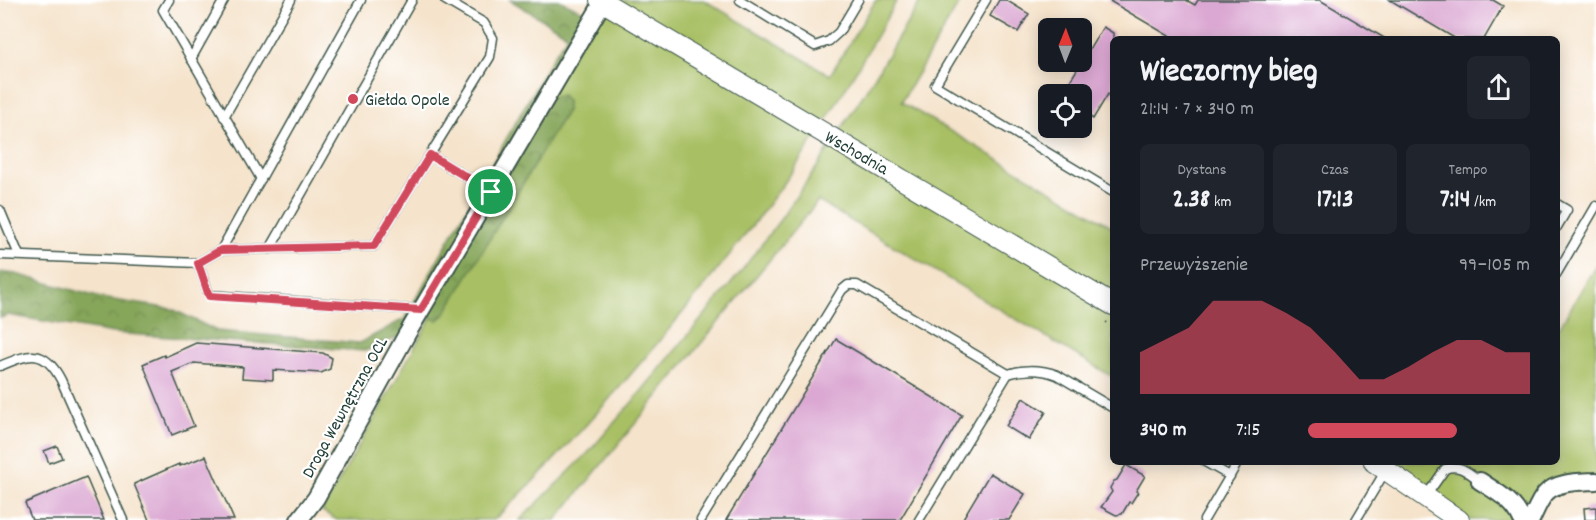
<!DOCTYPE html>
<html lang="pl">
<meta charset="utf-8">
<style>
body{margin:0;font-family:Dekko,sans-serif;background:#20242c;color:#f1f3f6;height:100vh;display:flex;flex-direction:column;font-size:22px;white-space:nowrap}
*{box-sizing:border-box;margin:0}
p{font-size:20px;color:#9ea1a6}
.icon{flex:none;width:33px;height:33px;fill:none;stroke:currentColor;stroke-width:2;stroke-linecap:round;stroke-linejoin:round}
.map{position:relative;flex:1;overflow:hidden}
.side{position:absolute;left:1110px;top:36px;width:450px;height:429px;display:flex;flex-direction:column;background:#171b24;border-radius:9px;box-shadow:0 3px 15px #0003}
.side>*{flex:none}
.needle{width:39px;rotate:1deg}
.buttons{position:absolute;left:1038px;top:18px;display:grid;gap:12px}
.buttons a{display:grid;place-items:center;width:54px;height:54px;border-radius:9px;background:#171b24;box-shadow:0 3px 15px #0003;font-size:30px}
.pin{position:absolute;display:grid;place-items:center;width:51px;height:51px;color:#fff;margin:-26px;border:3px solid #fff;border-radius:50%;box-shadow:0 2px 6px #0007}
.round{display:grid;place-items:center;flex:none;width:63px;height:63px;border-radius:9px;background:#20242c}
.headline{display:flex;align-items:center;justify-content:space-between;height:102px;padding:0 30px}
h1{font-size:33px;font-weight:700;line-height:45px}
.stats{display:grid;grid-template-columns:repeat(3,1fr);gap:9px;height:102px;padding:6px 30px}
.stats div{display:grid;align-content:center;border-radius:9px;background:#20242c;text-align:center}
.stats b{font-size:26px;font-weight:700}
.stats small{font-size:16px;font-weight:400}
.stats p{font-size:16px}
.chart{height:168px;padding:12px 30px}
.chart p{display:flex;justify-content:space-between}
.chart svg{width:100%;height:108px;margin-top:6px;fill:#d1495b;opacity:.7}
ul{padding:0 30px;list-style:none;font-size:20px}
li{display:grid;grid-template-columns:96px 72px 1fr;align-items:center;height:45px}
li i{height:15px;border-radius:8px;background:#d1495b}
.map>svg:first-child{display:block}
</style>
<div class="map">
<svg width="1596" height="520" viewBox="0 0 1596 520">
<defs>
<pattern id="forest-crowns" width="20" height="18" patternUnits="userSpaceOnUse" patternTransform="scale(1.5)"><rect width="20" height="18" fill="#86a65a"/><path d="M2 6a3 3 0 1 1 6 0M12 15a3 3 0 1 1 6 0" fill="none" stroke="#6d884b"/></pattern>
</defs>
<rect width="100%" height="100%" fill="#fff"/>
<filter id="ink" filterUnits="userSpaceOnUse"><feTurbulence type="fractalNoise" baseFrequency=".0167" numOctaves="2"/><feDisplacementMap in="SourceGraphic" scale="12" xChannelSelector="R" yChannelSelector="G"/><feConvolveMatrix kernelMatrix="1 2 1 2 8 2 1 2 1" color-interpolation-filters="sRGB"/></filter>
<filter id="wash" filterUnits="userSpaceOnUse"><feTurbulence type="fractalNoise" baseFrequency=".008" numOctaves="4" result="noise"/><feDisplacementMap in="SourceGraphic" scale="24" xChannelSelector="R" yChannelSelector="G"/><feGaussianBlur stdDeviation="1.35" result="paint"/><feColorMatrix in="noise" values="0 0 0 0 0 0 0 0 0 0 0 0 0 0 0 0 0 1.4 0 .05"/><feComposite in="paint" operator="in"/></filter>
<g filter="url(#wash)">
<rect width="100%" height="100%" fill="#f5e3cb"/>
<g fill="#a8bf64" stroke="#647e4c" stroke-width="1.5">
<path d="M600,0H704L830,75L876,0H897C862,62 826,124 785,182C750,230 713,276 675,322C618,391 559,458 494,520H337L322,511L431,318L438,320L444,315L567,110L546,98Z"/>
<path d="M921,0H961L901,102L1113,227V377L818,201L556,520H520L587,454L634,400L739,274L780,220L817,167L872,81Z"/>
<path d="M1596,265V481L1556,486L1531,520H1459L1374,462H1557V331Z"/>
</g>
<path fill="url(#forest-crowns)" stroke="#527247" stroke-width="1.5" d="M510,0H559L595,16L547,98L562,95L567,101V110L444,315L438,320L427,317L421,311L407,334L365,351L113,333L8,315L0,318V272L16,274L101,298L172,309L217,331L360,343L404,319L554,55L568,35Z"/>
<g id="blocks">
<g fill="#dba8d3">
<path d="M999,0H1006L1029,14L1018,32L990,16Z"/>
<path d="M1108,0H1186L1195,5L1198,0H1320L1386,39H1174Z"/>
<path d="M1390,0H1493L1503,6L1484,39H1456Z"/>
<path d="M1103,27L1113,33V97L1108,94L1093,119L1082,112V94H1062Z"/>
<path d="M836,339L962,415L900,520H726Z"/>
<path d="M196,343L323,353L332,358L330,369L321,373L273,370V380L242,378L243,367L194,363L172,372L194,426L172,435L143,364L164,355L165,357Z"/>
<path d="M1023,398L1046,412L1029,440L1006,426Z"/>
<path d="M57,446L62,458L49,463L44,451Z"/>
<path d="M206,456L234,520H149L134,484L179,464L180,466Z"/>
<path d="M1126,465L1145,476L1136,491L1138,492L1131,503L1129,502L1122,514L1116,515L1101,507L1112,492L1110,488L1114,481L1117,480Z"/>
<path d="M990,473L1025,494L1009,520H962Z"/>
<path d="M86,477L104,520H32L25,503Z"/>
<path d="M1596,507V520H1585L1584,508Z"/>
</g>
</g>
</g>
<g filter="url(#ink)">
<use href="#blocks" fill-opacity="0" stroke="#3f564b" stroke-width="1.5"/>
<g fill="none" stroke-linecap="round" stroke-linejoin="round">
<g stroke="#3f564b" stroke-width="11">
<g id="service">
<path d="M169,0L163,10L261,179"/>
<path d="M740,0L815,46L829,41L839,32L858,0"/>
<path d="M986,0L935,85L1113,192"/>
<path d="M191,59L224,0"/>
<path d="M224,117L291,0"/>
<path d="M430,155L491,192"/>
<path d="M1557,204L1567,210L1557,227"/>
<path d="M0,210L19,255"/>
<path d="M270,249L412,0"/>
<path d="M221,250L361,0"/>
<path d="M0,255L198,263L209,295L421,310"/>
<path d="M198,263L221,250L374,246L490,57L493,38L484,23L445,0"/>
<path d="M1557,273L1596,206"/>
<path d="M0,366C29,354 44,347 61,380L123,520"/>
<path d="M1205,462L1230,476"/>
<path d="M1426,496L1445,469C1459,463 1469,473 1480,481"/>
<path d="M701,520L842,290L848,285H857L1008,374C1024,369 1041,369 1057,375L1113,408"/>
<path d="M919,520L1008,374"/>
<path d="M1204,520L1238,462"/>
<path d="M1356,520L1386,470"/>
</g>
</g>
<g stroke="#3f564b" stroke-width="20">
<g id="minor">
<path d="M1480,481C1497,492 1514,501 1522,520"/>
<path d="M299,520L316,498L407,334L603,2"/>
<path d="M1531,520C1535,512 1539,501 1545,494C1556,481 1580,482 1596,481"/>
</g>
</g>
<g stroke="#3f564b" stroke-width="22">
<g id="tertiary">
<path d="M600,0L1113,305"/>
<path d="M1374,462L1459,520"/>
</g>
</g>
<path stroke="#3f564b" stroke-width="2" stroke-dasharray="1.5 4.5" stroke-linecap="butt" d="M1106,322L1113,326"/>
<use href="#service" stroke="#fff" stroke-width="8"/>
<use href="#minor" stroke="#fff" stroke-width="16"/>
<use href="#tertiary" stroke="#fff" stroke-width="20"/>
</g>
</g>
<g fill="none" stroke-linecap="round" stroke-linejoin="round" filter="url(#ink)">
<g stroke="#fff" stroke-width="12">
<path id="route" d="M430,155L491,192L421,310L209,296L198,263L221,250L374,246Z"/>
</g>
<use href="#route" stroke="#d1495b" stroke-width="8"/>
</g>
<circle fill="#d1495b" stroke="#fff" stroke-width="2" cx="353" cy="99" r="6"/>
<g text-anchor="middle" stroke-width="4.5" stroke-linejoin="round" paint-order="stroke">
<g font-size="18" fill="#1f3d34" stroke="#fff" text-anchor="start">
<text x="365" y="105">Giełda Opole</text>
</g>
<g font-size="18" fill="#1f3d34" stroke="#fff">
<text transform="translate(857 152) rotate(30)" y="6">Wschodnia</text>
<text transform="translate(344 407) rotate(-61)" y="6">Droga Wewnętrzna OCL</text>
</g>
</g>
</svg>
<div class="buttons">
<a><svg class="needle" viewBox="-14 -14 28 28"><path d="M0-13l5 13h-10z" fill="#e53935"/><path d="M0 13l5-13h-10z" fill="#9ea1a6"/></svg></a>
<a><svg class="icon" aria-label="locate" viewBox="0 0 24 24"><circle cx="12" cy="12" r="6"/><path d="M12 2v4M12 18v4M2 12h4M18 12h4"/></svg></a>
</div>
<div class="pin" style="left:491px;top:192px;background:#1e9e55"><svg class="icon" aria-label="arrive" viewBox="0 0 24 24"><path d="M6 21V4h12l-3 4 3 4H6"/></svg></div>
<section class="side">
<div class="headline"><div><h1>Wieczorny bieg</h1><p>21:14 · 7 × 340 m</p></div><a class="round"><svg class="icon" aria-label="share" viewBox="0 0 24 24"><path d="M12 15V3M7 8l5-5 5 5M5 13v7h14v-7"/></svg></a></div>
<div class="stats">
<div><p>Dystans</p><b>2.38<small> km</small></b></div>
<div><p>Czas</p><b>17:13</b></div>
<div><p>Tempo</p><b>7:14<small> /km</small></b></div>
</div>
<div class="chart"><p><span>Przewyższenie</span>99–105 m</p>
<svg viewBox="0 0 160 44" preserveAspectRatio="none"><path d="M0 44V27L10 22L20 17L30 6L40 6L50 6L60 11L70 17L80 27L90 38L100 38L110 33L120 27L130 22L140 22L150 27L160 27V44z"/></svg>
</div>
<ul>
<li><b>340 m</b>7:15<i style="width:67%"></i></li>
</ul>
</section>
</div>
